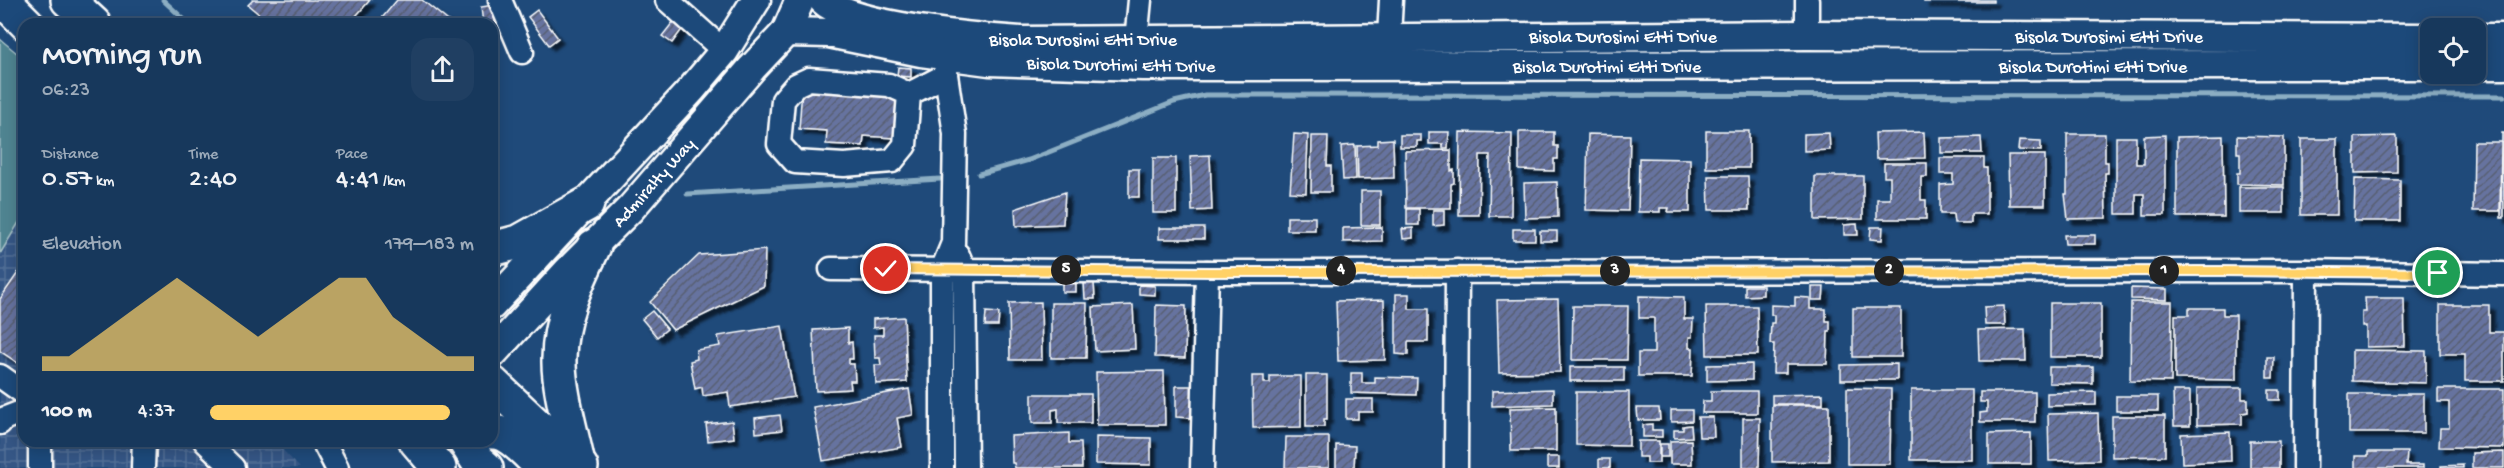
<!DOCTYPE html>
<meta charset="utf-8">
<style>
body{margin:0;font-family:"Gochi Hand",sans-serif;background:#203f62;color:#f1f3f6;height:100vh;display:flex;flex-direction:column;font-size:22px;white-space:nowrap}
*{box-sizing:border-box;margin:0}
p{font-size:20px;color:#9eacbb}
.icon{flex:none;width:33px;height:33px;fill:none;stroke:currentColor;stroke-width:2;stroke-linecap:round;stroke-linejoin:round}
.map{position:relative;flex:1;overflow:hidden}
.drawer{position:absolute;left:18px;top:18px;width:480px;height:429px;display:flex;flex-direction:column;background:#17385c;border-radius:18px;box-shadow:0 3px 15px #0003,0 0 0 2px #365272}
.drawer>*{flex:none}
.tools{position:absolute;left:2420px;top:18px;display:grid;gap:12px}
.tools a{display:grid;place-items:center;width:66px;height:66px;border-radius:12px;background:#17385c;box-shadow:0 3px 15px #0003,0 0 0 2px #365272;font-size:30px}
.pin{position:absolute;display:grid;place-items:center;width:51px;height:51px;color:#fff;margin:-26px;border:3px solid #fff;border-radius:50%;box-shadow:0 2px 6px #0007}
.km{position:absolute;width:30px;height:30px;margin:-15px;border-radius:50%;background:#222;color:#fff;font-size:16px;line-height:30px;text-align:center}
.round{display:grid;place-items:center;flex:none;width:63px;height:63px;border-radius:18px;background:#203f62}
.overview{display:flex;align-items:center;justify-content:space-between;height:102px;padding:0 24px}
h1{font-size:33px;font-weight:600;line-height:45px}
.stats{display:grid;grid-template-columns:repeat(3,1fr);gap:9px;height:102px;padding:6px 24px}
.stats div{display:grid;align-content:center}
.stats b{font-size:26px;font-weight:600}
.stats small{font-size:16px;font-weight:400}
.stats p{font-size:16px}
.chart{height:168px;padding:12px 24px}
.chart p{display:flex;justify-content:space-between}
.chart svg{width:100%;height:108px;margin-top:6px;fill:#ffd166;opacity:.7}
ul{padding:0 24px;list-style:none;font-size:20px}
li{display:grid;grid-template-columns:96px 72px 1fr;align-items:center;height:45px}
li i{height:15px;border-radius:8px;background:#ffd166}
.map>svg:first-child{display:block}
</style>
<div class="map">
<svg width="2504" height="468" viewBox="0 0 2504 468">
<defs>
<pattern id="industrial-grid" width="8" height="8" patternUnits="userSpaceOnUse" patternTransform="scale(1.5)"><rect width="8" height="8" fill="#345685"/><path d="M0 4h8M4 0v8" fill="none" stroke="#526f97"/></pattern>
<pattern id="building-hatch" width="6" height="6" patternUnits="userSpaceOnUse" patternTransform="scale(1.5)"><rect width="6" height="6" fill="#66739f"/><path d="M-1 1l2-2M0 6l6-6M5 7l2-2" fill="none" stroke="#585e71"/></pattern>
<filter id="shadow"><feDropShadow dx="5" dy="5" stdDeviation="1.5" flood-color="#0009"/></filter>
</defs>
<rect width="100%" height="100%" fill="#1f4a7a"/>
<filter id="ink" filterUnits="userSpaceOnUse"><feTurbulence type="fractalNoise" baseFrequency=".0167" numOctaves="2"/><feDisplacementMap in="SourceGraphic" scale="12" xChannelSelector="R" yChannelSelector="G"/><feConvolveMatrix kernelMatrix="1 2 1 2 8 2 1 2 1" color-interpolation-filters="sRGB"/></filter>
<g filter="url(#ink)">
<path fill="url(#industrial-grid)" d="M24,214V441H278L279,446L300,468H0V254Z"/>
<path fill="#508491" stroke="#a8c2c8" stroke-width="1.5" d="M0,39L24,59V214L0,254Z"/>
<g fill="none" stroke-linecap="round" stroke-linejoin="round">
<g stroke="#8caec3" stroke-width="5">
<path d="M163,0L189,24"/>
<path d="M979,174L1029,160L1174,102L1205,95L2504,96"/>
<path d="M687,194L940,179"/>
</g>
</g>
<g fill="url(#building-hatch)" stroke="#fff" stroke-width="1.5" filter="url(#shadow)">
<path d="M253,0H370L349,24H271L248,5Z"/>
<path d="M397,0H422L452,24H377Z"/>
<rect x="1924" y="0" width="69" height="2"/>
<path d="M493,5L496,26L492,27V24H483L481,7Z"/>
<path d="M537,10L558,38L549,45L528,17Z"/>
<path d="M677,17L686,24L672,43L662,36Z"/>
<path d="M898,67L911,68V77L897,76Z"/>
<path d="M802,89L897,96L894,138L864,136L863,146L826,144L827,131L799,129Z"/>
<rect x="1706" y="131" width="43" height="37"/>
<path d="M1429,132H1449L1448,148H1443V144H1429Z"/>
<path d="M1460,132L1512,133L1511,216H1489L1490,155H1480L1479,215H1459Z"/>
<path d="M1519,132H1554V146H1558V159H1554V171L1519,170Z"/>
<path d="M1924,132L1925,158L1876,159L1875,133Z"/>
<path d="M1829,133L1830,150L1804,151V134Z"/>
<path d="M2502,133H2504V218H2501Z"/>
<path d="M1294,134L1308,135L1306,193L1290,192Z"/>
<path d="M1588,134L1630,135L1628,211L1586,210Z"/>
<path d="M2067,134H2105V162H2108V173H2105L2106,218L2068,219L2065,194H2067Z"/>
<path d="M1400,135H1421V141H1417V147H1400Z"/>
<path d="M2165,135V215H2144V194H2136V214H2116V137H2136V164H2144V136Z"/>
<path d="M1312,136H1328L1327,166H1331V192H1311Z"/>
<path d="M2223,136L2224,217H2177V137Z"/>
<path d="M2237,136L2284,137V185L2237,184V173H2240V153H2237Z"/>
<path d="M2397,136V172L2355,173V137Z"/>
<path d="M1981,137L1982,153H1941V138Z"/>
<path d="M1393,139L1394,178L1358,179L1357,146L1378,145V140Z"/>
<rect x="2301" y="139" width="36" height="76"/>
<path d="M2019,140L2041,141V151L2018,150Z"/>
<path d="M2474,142H2501L2500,211H2473Z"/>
<path d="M1355,145L1356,179L1343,180L1341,146Z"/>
<path d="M1451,150V171L1454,170V183L1451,184V208H1406L1405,151Z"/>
<path d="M1210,155L1212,210L1192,211L1190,156Z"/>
<path d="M2008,155H2045V205H2009Z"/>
<rect x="1153" y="158" width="23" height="55"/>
<path d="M1639,158L1690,159V212H1668L1669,208H1660V212H1638Z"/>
<path d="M1940,158H1984V168H1987V214H1971V223H1954L1953,214H1940V185L1953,184V174H1940Z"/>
<path d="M1884,163H1927V177H1921V200H1926V219H1877V199H1890V177H1884Z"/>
<rect x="1129" y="169" width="10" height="28"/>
<path d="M1708,176H1748L1749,210H1709Z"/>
<path d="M1815,176H1863V219L1815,220Z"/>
<path d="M2355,179L2400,180V221H2354Z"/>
<path d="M1557,182L1558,217L1525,218L1524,183Z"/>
<rect x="2239" y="187" width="45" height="26"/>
<rect x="1361" y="191" width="19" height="34"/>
<path d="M1065,192L1063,224L1016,226L1015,209Z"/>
<rect x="1407" y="209" width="12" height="16"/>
<path d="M1433,210H1444V225L1433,226Z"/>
<rect x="1287" y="217" width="28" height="13"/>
<path d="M1857,224L1858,235H1844V225Z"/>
<path d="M1382,227V241L1343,242V228Z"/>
<path d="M1871,227H1883L1882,240L1870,239Z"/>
<rect x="1159" y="228" width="45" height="11"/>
<path d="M1413,228V238L1403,239L1402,229Z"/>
<rect x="1513" y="229" width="22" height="11"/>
<rect x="1540" y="231" width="17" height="10"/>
<path d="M2064,235H2095V244H2065Z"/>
<path d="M765,250L764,286L673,330L650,302L699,255Z"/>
<path d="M24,264V367L0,351V299Z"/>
<rect x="1062" y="280" width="14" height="12"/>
<path d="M1084,283H1094L1095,299H1085Z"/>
<path d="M1139,285L1155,286V295L1139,294Z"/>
<path d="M1745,286H1763V295L1745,296Z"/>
<path d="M1812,287H1824L1823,300H1812Z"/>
<path d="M2131,288L2167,289V300L2131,299Z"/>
<path d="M1396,294H1409V309H1428V342H1408V355L1396,354Z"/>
<path d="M1639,296L1684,297V319H1693L1692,337H1689V348H1693L1692,376H1638V353H1654V318H1639Z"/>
<path d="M1795,297L1810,298V309H1826V321H1830V331H1828L1827,364H1786V373H1773L1774,344H1770L1771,323H1774V315H1771V305L1795,306Z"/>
<path d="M2365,298H2404L2405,346L2366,347V326H2362V312H2366Z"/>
<path d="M1558,299L1560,372L1499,373L1497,300Z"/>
<path d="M1384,300L1385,360L1338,361L1336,301Z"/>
<path d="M1041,302L1042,360H1010L1009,303Z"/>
<path d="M2131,302H2172L2171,382L2130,381Z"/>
<path d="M1051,303H1087L1086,358H1051Z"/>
<rect x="2050" y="303" width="51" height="54"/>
<path d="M1133,305L1135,349L1095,351L1093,307Z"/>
<path d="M1156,305L1186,306L1185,358L1155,357Z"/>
<path d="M2440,305H2489V332H2504V381H2465V354H2440Z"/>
<path d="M1573,306H1628L1627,360H1572Z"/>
<path d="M1706,306H1757L1758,355H1707Z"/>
<path d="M2004,306L2005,325H1985L1984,307Z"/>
<rect x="1853" y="308" width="48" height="49"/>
<path d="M2189,308H2223V315H2236V380L2175,379V315H2189Z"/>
<path d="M652,311L667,329L657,337L642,319Z"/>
<path d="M986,312L999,313L998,326H985Z"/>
<path d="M904,317L907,382L876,384L875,365H881L880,358H875L874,335H883V327L873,328V319Z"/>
<path d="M782,326L794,397L730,407L728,392L703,396L702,387L695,389L690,361L697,359L696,350L720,346L718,336Z"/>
<path d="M848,328V343L852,342L853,359H849V364H854L855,381H850L851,389L816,391L813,330Z"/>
<path d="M2025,329L2026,361H1979L1978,330Z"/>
<path d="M2352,350L2426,351V383L2352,381Z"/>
<path d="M2267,357H2274L2273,378H2267Z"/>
<path d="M1752,364V380L1707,381V365Z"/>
<path d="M1897,364V380H1841V365Z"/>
<rect x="1570" y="367" width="54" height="14"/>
<path d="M2049,367H2093V384L2049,383Z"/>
<path d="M1164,371L1165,425H1097L1096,372Z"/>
<path d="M1351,373H1362V383H1375V377L1417,378L1416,395L1351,393Z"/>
<path d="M1306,375H1327V419H1324V427H1306Z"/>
<path d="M1252,376H1264V383H1270V376H1301V427L1253,428Z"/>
<path d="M1176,386H1192L1191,418L1176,417Z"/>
<path d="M1847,388L1891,389L1890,464H1847Z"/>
<path d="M2197,388H2242V399H2248V412L2242,413V424L2197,425Z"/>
<path d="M909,389L913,415L897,418L902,447L823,461L813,407Z"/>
<path d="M1553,389V404L1492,406V391Z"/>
<path d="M2438,389H2504V448L2439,447L2440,428H2449V402H2438Z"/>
<rect x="1911" y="390" width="61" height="70"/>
<rect x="2269" y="390" width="11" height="10"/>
<path d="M1711,391H1757V413H1702L1703,401H1711Z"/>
<path d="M2173,391H2190V426H2174Z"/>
<path d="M1576,392H1629V446L1576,445Z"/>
<path d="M1980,392H2035V422H1980V413L1987,412V402H1980Z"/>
<path d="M2096,392V405L2047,406V393Z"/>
<path d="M1032,394H1091V423H1058V409L1052,410V423H1032Z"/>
<path d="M1823,394V404H1772V395Z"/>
<rect x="2349" y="394" width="75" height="39"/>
<rect x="2116" y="396" width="42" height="15"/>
<path d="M1346,399H1373V412H1358V419H1346Z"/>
<path d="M1772,405H1829V461L1772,462Z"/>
<path d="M1556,407V451H1511L1510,408Z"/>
<path d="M1637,408H1659L1660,420H1638Z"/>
<path d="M1671,410H1692V421L1671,422Z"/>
<path d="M2098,413L2099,460L2049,461L2048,414Z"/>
<path d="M780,415L782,430L756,433L755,418Z"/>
<path d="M2112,416H2165V456L2112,457Z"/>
<path d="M1698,417H1713L1714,437H1699Z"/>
<path d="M1743,418H1760L1759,468H1743Z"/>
<path d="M732,421L734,438L708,441L706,424Z"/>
<path d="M1652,424V430H1662V437H1643V425Z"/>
<path d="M1691,425L1692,437L1674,438V430H1683V426Z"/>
<path d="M2230,432L2231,461L2182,463L2181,434Z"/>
<path d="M1069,433V443H1081L1082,468H1015L1014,463H1012L1011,436Z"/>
<path d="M2031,433V464H1989V434Z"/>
<path d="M1096,437L1151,438V465L1096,464Z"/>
<path d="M1286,437H1329V468H1285Z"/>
<path d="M1691,440L1692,464H1670V441Z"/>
<path d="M1638,441H1659V463H1647V457H1638Z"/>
<rect x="2250" y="441" width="29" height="27"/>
<rect x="1660" y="444" width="8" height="13"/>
<path d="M1336,445L1355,446L1354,468H1336Z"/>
<path d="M2368,452H2407L2406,465H2423V468H2355V456H2368Z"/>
<path d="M2504,452V468H2472V453Z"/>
<rect x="1547" y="457" width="12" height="11"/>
<rect x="1599" y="459" width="11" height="9"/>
<path d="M2463,465V468H2441V466Z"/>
</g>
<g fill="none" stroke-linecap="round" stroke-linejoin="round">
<g stroke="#fff" stroke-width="27">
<g id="minor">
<path d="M500,0L522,52"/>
<path d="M667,0L724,51"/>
<path d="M1807,35V0"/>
<path d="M1389,37L1391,0"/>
<path d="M1136,41L1140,0"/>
<path d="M909,94L889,85L809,79L796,85L783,100L779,144L795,162L844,165L892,161L905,145L909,94L946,75"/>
<path d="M958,255L964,269L966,468"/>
<path d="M831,269L1207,272L2306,271L2504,274"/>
<path d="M0,376L24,393"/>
<path d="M0,423L3,419L24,411"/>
<path d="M205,441L233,468"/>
<path d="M323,441L337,468"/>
<path d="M40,468V441"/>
<path d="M143,468L144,441"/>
<path d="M942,468V270L953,243L955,134L946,75L948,39"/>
<path d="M1202,468L1207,272"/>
<path d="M1456,468L1457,271"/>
<path d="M2305,468L2306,271"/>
</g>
</g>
<g stroke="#fff" stroke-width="33">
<g id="major">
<path d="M823,0C850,27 979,38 1020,41L1807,35L2430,38"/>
<path d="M786,32L829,33L921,52L989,61L1142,66L2430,65"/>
<path d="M2475,38H2504"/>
<path d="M2475,65H2504"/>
<path d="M492,305L692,89L724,51L756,0"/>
<path d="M492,354L567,272L631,208L752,68L786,32L800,0"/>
</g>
</g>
<g stroke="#fff" stroke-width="38">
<g id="highway">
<path d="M3,0L27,24"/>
<path d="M68,0L94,24"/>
<path d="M492,249L519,242L587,204"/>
<path d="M492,383L581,467"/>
<path d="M492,432C510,431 530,457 543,468"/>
<path d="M416,441L439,468"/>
<path d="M465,441L477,460L486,468"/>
<path d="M578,464C572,435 558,387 559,359C559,318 577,282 594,246"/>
</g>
</g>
<use href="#minor" stroke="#1f4a7a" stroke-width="22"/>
<use href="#major" stroke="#1f4a7a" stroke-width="28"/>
<use href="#highway" stroke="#1f4a7a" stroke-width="33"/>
</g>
</g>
<g fill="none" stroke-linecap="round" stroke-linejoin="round" filter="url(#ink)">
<g stroke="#fff" stroke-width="12">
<path id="route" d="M886,269L1208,272L2221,271L2438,273"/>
</g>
<use href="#route" stroke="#ffd166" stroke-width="8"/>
</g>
<g text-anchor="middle" stroke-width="5" stroke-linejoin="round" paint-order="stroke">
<g font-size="18" fill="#fff" stroke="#1f4a7a">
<text x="1623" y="42">Bisola Durosimi Etti Drive</text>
<text x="2109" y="42">Bisola Durosimi Etti Drive</text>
<text x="1083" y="45">Bisola Durosimi Etti Drive</text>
<text transform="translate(1121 64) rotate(1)" y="6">Bisola Durotimi Etti Drive</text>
<text x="1607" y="72">Bisola Durotimi Etti Drive</text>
<text x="2093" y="72">Bisola Durotimi Etti Drive</text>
<text transform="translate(653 182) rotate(-48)" y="6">Admiralty Way</text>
</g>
</g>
</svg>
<div class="tools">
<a><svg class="icon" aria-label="locate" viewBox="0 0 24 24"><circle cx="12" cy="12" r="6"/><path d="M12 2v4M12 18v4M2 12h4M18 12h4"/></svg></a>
</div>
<div class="pin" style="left:2438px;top:273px;background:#1e9e55"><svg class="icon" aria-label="arrive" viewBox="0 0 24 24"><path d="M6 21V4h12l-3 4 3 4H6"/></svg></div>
<div class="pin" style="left:886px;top:269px;background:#d93025"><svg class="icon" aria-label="check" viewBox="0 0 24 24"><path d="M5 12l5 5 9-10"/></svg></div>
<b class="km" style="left:2164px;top:271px">1</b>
<b class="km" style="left:1889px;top:271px">2</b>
<b class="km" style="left:1615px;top:271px">3</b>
<b class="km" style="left:1341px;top:271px">4</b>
<b class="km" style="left:1066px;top:270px">5</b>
<section class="drawer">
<div class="overview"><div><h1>Morning run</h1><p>06:23</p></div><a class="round"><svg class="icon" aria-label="share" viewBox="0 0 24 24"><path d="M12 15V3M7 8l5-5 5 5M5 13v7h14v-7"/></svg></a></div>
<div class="stats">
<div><p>Distance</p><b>0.57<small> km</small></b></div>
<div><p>Time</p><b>2:40</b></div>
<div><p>Pace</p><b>4:41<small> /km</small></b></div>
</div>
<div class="chart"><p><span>Elevation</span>179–183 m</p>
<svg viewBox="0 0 160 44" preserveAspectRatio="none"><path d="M0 44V38L10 38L20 30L30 22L40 14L50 6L60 14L70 22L80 30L90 22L100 14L110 6L120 6L130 22L140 30L150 38L160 38V44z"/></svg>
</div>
<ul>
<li><b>100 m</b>4:37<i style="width:91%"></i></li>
</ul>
</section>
</div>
